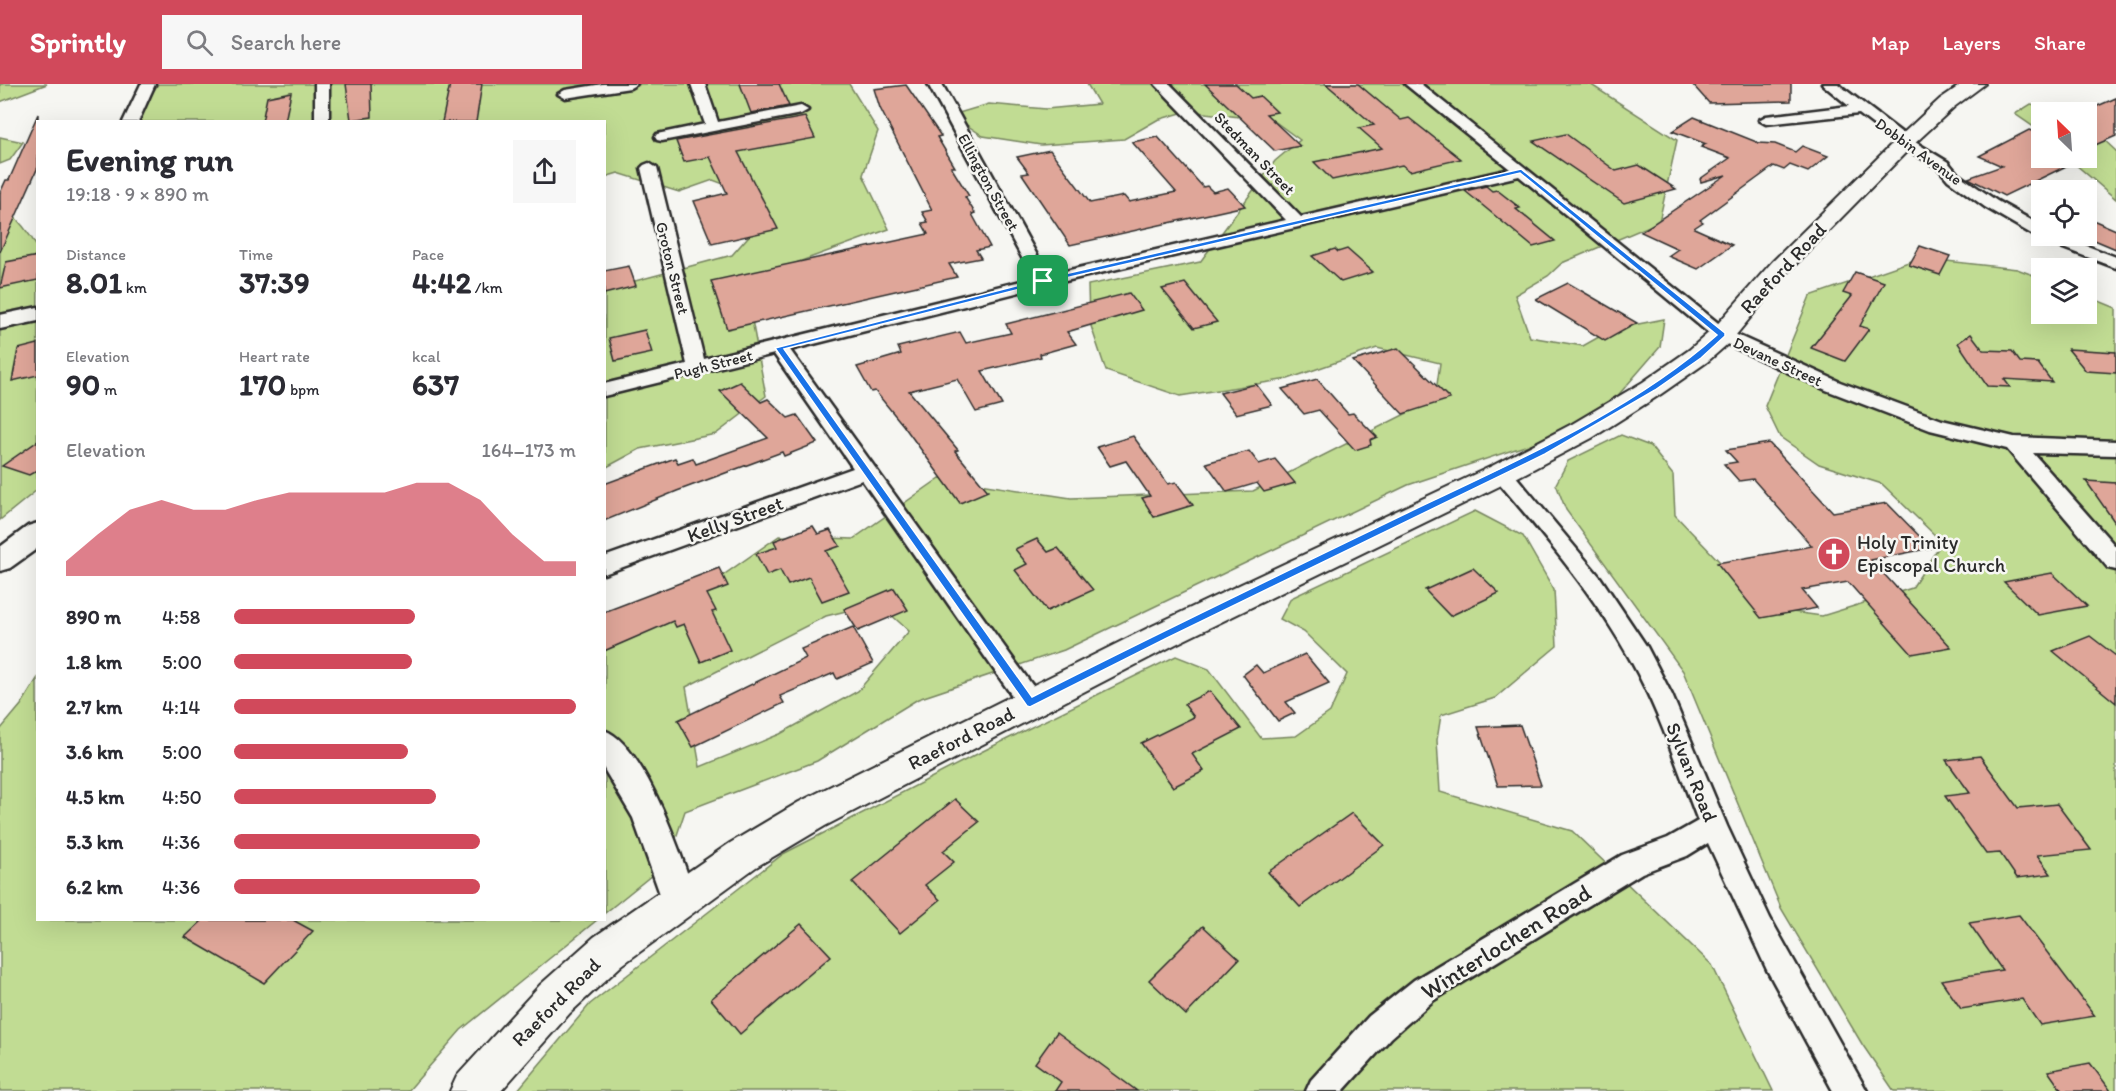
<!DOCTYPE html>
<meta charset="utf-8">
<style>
body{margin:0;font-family:Itim,sans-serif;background:#f7f7f7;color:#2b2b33;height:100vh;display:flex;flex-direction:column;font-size:22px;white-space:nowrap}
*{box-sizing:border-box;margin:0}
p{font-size:20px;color:#7c7c81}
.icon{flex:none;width:33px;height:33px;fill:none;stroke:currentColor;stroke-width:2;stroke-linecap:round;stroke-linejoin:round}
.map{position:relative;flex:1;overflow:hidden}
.side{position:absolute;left:36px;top:36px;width:570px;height:801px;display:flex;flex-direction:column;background:#fff;border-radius:0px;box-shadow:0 6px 24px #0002}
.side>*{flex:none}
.needle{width:39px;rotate:335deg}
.tools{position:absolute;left:2031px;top:18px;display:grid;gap:12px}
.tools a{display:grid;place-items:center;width:66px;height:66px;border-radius:0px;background:#fff;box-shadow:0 6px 24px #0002;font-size:30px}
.pin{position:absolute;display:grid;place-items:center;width:51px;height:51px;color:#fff;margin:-26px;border-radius:12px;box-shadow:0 3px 9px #0006}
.round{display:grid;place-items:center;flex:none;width:63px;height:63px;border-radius:0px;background:#f7f7f7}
.summary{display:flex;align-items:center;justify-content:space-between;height:102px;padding:0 30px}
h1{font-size:33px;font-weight:700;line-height:45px}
.metrics{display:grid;grid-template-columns:repeat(3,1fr);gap:9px;height:102px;padding:6px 30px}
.metrics div{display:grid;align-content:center}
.metrics b{font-size:30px;font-weight:700}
.metrics small{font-size:16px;font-weight:400}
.metrics p{font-size:16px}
.chart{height:168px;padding:12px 30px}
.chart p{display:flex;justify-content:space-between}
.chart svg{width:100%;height:108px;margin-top:6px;fill:#d1495b;opacity:.7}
ul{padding:0 30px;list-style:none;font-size:20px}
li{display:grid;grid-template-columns:96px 72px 1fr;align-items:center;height:45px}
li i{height:15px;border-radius:8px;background:#d1495b}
header{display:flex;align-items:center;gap:36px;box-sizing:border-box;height:84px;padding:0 30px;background:#d1495b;color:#fff}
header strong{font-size:28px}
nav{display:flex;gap:33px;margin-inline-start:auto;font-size:21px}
.search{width:420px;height:54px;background:#f7f7f7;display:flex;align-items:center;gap:15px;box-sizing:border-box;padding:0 21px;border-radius:0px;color:#7c7c81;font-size:22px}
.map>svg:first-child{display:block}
</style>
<header>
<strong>Sprintly</strong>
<div class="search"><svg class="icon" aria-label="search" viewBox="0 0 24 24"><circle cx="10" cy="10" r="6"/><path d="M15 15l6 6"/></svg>Search here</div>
<nav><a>Map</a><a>Layers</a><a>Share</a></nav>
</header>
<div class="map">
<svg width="2116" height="1007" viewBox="0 0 2116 1007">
<rect width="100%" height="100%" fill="#f6f6f2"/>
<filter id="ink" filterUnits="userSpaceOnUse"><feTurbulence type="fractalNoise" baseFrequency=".0167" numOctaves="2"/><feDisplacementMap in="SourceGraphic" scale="12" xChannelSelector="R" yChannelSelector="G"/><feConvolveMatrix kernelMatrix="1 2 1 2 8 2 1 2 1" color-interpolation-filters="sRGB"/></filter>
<g filter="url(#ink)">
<g fill="#c1dc93" stroke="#76845f" stroke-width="1.5" fill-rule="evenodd">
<path d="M0,0H47L0,18Z"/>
<path d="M158,0H849L878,47L863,91L889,145L779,185L752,236L766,312L716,350L640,365L605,384V205L732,171L762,137L753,111L713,96L679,108L618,89L605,93L604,38H133Z"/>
<path d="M1087,0H1590L1677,56L1659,138L1562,179L1548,192L1515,211L1530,253L1583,262L1613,245L1664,235L1660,263L1594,339L1408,401L1064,566L918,615L817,677L685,727L668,778L605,829V547L699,508L779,452L853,455L940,394L1071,414L1253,407L1435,315L1440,279L1377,264L1288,295L1180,312L1106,287L1089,236L1088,201L1200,178L1275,77L1300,56L1274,37L1188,27L1157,36L1124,55L1041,61L983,52L952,31L989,20L1046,25L1099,20ZM878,519L909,547L858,607L780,650L700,683L686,603L826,532Z"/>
<path d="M2031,20L2067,28H2042L2041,48L2015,30Z"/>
<path d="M2087,40L2116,67V115L2068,74H2086Z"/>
<path d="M0,53L23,58L10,76L0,80Z"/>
<path d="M0,119C15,132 29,147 38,165L37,406L0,436Z"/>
<path d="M1920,174L2017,185L2041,194L2042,230H2086L2087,212L2116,224V1007H1894L1862,960L1781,824L1683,587L1566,426L1556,400L1568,377L1621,351L1650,362L1673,391L1675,431L1764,524L1822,532L1912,504L1942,458L1882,400L1819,380L1780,353L1765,322L1810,212Z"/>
<path d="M1475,427L1523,452L1554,506L1557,562L1495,614L1441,631L1437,656L1440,708L1572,747L1712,881L1773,1007H517L590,920L783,770L983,667L1176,572L1209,585L1261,654L1296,652L1330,628L1347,590L1304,548L1280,535L1291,514Z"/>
<path d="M37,595L38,836H597L461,946L408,1007H0V646L21,621Z"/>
</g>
<g fill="#dfa699" stroke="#2b2b2b" stroke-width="1.5">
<path d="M346,0H371L372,33L351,36Z"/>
<path d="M450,0H482L476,38H442Z"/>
<path d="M740,0H779L789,22L751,29Z"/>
<path d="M1205,0H1236L1251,14L1260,12L1277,28L1266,30L1300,62L1275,67Z"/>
<path d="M1326,0H1358L1401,36L1409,34L1461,75L1410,87L1402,81L1332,96L1314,78L1382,64L1359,44L1374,41Z"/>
<path d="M1692,0H1791V17L1709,19Z"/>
<path d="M906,1L941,52L937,53L955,83H951L969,112L965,113L975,129L972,130L990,163L976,166L981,174L949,180L957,193L727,245L711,197L928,150L922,139L928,138L922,128L932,126L880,24L874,5Z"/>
<path d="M291,8L285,38H262L267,13Z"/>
<path d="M2116,14V52L2086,65V27Z"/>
<path d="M38,30V83L0,168V109L6,96H9Z"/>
<path d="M805,33L815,54L738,68L778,145L712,160L694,117L727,109L710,73L684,78L676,57Z"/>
<path d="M1694,33L1759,59L1775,60L1795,68L1802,62L1828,72L1808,88L1790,81L1784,86L1774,82L1700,136L1703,138L1694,144L1732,161L1698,185L1668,172L1678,165L1641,148L1726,91L1701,98L1700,95L1730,74L1701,63L1706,60L1672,47Z"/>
<path d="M2029,46L2042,51V74H2083L2004,112L1968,94L2002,82L1979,72Z"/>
<path d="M1566,50L1616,87L1639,81L1676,105L1624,119L1533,57Z"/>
<path d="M1158,53L1203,103L1207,102L1213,108L1228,104L1245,122L1070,161L1022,90L1029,89L1017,73L1050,66L1090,119L1124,112L1129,118L1176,108L1132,58Z"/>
<path d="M1486,102L1492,107L1497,106L1520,124L1516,125L1555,157L1533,163L1465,107Z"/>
<path d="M2086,133L2116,146V165L2085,152Z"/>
<path d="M1920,162L1950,172L1940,191L1909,181Z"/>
<path d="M1335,165L1338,168L1347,165L1373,188L1341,198L1312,172Z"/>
<path d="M38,172V196L0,204L6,178Z"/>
<path d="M629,182L636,202L604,210V187Z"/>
<path d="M1855,188L1884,198L1860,242L1869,245L1845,277L1811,264L1852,212L1843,209Z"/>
<path d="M1185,199L1198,215L1217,238L1194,244L1162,205Z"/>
<path d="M1568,199L1637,239L1605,257L1536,215Z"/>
<path d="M1129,209L1142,226L1067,248L1076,260L1040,270L1041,273L982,287L1002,321L976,328L957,295L909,307L958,366L955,367L988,407L960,419L903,341L875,307L871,308L857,283L901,270L898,263L960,248L966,259L1011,249L1006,240Z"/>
<path d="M645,246L652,269L615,277L609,254Z"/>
<path d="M1971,250L1983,266L2012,267L2020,278L2038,279L2052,298L2004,295L2010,303L1987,302L1958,259Z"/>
<path d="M38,260V291L12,297L18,265Z"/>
<path d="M1398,264L1450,315L1403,330L1353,277Z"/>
<path d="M2068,265L2116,268V289L2086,287Z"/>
<path d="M1317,295L1348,330L1353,329L1377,353L1370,356L1371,361L1355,366L1319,326L1304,330L1282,305Z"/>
<path d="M740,298L761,318L768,315L788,334L797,331L817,359L784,372L782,368L677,407L604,437V400L675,374L678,379L693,374L696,380L768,354L720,307Z"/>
<path d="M1256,300L1272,321L1236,330L1220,309Z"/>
<path d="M1133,352L1168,400L1176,398L1193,421L1154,433L1142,414L1150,412L1126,377L1110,382L1097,363Z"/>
<path d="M38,357V386L29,391L2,382Z"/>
<path d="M1769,359L1833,428L1887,419L1931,464L1871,476L1951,563L1912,570L1848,498L1802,506L1817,524L1761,534L1717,479L1812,462L1753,395L1739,397L1724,380L1737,378L1726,366Z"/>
<path d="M1249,367L1259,380L1275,375L1295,399L1264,408L1257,399L1227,408L1206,379Z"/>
<path d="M2086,397L2116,399V440Z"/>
<path d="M813,442L818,450L830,446L840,462L826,467L849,507L822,517L809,493L788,501L780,486L767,491L756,470L777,463L774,457Z"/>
<path d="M1037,455L1048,468L1058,464L1093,506L1047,527L1015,486L1027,480L1015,465Z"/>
<path d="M719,484L728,502L707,510L716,527L712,528L730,566L701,578L684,540L676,543L673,537L604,567V528Z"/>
<path d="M1473,484L1499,509L1450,532L1425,506Z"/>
<path d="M2052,489L2087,522L2038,531L2004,498Z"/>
<path d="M894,504L908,526L858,547L844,525Z"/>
<path d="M853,543L873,579L837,595L834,589L780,612L784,619L693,663L678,636L806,574L801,565Z"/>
<path d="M2090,552L2116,572V619L2053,567Z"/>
<path d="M1305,570L1329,599L1286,618L1295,629L1278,637L1243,591L1256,581L1263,589Z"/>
<path d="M1210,607L1241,645L1192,670L1204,687L1173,703L1141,659L1194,633L1184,620Z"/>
<path d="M1520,641L1541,701L1498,702L1478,643Z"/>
<path d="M1980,672L2018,724L2057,720L2091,766L2037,771L2051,790L2017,794L2000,769L1986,770L1945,712L1970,709L1946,676Z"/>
<path d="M955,715L979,738L943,767L954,778L925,801L940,816L900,849L852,798Z"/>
<path d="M1352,729L1384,761L1300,823L1268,788Z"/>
<path d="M2019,831L2095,932L2040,941L2022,915L1961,925L1941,896L2002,886L1969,839Z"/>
<path d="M203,836H293L313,847L264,899L185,853Z"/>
<path d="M801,840L831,872L740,950L711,915Z"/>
<path d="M1203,842L1239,875L1186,931L1149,896Z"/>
<path d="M1057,948L1137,1007H1055L1061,998L1035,979Z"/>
<path d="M2090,979L2111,1007H2062L2048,987Z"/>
</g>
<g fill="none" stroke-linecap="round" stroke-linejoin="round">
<g stroke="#2b2b2b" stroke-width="5">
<g id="minor">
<path d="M141,0H155L138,38H123Z"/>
<rect x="315" y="0" width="14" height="38"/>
<path d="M603,0H637L630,4L565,14L558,10L565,6Z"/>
<path d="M691,0H705L718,38L801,22L808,26L801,30L662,57L657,56L655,53L657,50L705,40Z"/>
<path d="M928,0H942L1048,191L1286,136L1155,0H1170L1301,133L1510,85L1405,0H1421L1728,247L1840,298L1942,336L2014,353L2116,357V371L2033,369L2116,463V486L2108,484L2007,365L1930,346L1826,306L1716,255L1519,92L1044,202L790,266L1040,612L1043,619L1040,626L1031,629L1022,626L862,396L604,490V473L853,384L774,270L604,312V300L687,280L641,84L644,81L649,79L657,84L704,275L1033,194Z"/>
<path d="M1822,0H1838L1910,55L1948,78L1958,90L1997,117L2042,142V152H2061L2116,173V184L2042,156L1985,123L1948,96L1938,84L1900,61L1859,30L1766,40L1759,36L1766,32L1849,22Z"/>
<path d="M1502,382L1509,384L1600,493L1647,563L1672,611L1727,742L1770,834L1867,1007H1833L1767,886L1708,759L1687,772L1642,789L1434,916L1391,954L1343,1007H1306L1311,996L1369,932L1414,896L1622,771L1668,754L1698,737C1677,683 1659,627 1631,577C1594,510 1544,452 1495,394L1492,389L1495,384Z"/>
</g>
</g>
<g stroke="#2b2b2b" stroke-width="5">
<g id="tertiary">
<path d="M38,223V237L0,245V231Z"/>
<path d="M38,439V464L10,484L0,487V463L28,442Z"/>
<path d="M604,646C645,660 683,775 696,815L690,827L678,831L666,827L633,734L604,685Z"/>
</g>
</g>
<g stroke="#2b2b2b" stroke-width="4">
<path id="secondary" d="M1962,0H1985L1954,23L1912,62L1788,188L1731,257L1707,278L1661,310L1592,354L1512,396L1176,560L825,742L756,783L622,881L570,929L501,1007H450L457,992L540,901L594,853L730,759L799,718L1152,542L1492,382L1572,340L1643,298L1689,266L1713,245L1772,178L1898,54L1940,15Z"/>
</g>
<use href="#minor" fill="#f6f6f2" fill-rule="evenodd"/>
<use href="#tertiary" fill="#f6f6f2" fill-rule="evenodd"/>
<use href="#secondary" fill="#f6f6f2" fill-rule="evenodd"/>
</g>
</g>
<path fill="#1a73e8" stroke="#fff" stroke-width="1.5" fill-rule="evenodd" d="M1521,85L1725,249V252L1701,274L1655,306L1545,370L1167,554L1030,623L1027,622L775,264L1043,195ZM1520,89L1717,251C1632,327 1514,378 1411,427C1285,488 1158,549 1032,613L784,265L1044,199Z"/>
<defs>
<g id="church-disc" transform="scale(1.725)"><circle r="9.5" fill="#d1495b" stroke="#f6f6f2"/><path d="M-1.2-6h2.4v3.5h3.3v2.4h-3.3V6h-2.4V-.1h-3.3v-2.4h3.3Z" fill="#fff"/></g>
</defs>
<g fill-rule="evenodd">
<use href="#church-disc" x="1834" y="470"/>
</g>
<g text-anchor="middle" stroke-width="5" stroke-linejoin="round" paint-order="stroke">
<g font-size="16" fill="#2b2b2b" stroke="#f6f6f2">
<text transform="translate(1919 67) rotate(36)" y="6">Dobbin Avenue</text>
<text transform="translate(1255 69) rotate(46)" y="6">Stedman Street</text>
<text transform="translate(989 98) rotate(61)" y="6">Ellington Street</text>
<text transform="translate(673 184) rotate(76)" y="6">Groton Street</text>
<text transform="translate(1778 277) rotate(25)" y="6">Devane Street</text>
<text transform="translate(713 280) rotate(-14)" y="6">Pugh Street</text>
</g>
<g font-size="20" fill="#2b2b2b" stroke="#f6f6f2">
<text transform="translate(1783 184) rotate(-47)" y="7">Raeford Road</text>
<text transform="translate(735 435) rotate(-20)" y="7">Kelly Street</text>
<text transform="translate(961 654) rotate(-27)" y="7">Raeford Road</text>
<text transform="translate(1692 688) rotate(68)" y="7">Sylvan Road</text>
<text transform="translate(556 918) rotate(-45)" y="7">Raeford Road</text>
</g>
<g font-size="20" fill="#2b2b2b" stroke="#f6f6f2" text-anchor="start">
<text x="1857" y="465">Holy Trinity<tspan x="1857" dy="23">Episcopal Church</tspan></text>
</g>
<g font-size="24" fill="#2b2b2b" stroke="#f6f6f2">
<text transform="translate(1506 858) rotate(-32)" y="8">Winterlochen Road</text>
</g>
</g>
</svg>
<div class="tools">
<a><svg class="needle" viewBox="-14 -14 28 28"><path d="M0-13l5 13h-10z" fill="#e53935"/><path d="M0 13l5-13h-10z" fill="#7c7c81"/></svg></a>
<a><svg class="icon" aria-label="locate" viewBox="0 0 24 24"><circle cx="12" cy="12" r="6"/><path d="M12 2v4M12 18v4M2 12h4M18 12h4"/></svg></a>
<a><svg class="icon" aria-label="layers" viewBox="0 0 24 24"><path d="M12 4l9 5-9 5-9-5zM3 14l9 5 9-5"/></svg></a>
</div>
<div class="pin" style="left:1043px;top:197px;background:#1e9e55"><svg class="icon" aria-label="arrive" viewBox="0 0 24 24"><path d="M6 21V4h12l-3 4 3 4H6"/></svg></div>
<section class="side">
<div class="summary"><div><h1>Evening run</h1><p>19:18 · 9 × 890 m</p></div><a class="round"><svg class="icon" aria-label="share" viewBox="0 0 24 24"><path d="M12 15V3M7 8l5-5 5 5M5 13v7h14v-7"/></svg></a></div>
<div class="metrics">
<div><p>Distance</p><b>8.01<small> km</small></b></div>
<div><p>Time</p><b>37:39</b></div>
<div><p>Pace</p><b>4:42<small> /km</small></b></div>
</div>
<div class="metrics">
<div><p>Elevation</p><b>90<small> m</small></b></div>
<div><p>Heart rate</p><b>170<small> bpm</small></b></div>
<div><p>kcal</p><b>637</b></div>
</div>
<div class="chart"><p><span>Elevation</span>164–173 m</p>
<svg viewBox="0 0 160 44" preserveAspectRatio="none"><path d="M0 44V38L10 27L20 17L30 13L40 17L50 17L60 13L70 10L80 10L90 10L100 10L110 6L120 6L130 13L140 27L150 38L160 38V44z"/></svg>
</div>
<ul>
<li><b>890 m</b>4:58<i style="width:53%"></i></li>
<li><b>1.8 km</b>5:00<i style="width:52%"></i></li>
<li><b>2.7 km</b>4:14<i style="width:100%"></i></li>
<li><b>3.6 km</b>5:00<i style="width:51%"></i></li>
<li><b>4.5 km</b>4:50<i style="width:59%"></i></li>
<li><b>5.3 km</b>4:36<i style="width:72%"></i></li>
<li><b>6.2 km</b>4:36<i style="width:72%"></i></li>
</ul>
</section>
</div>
